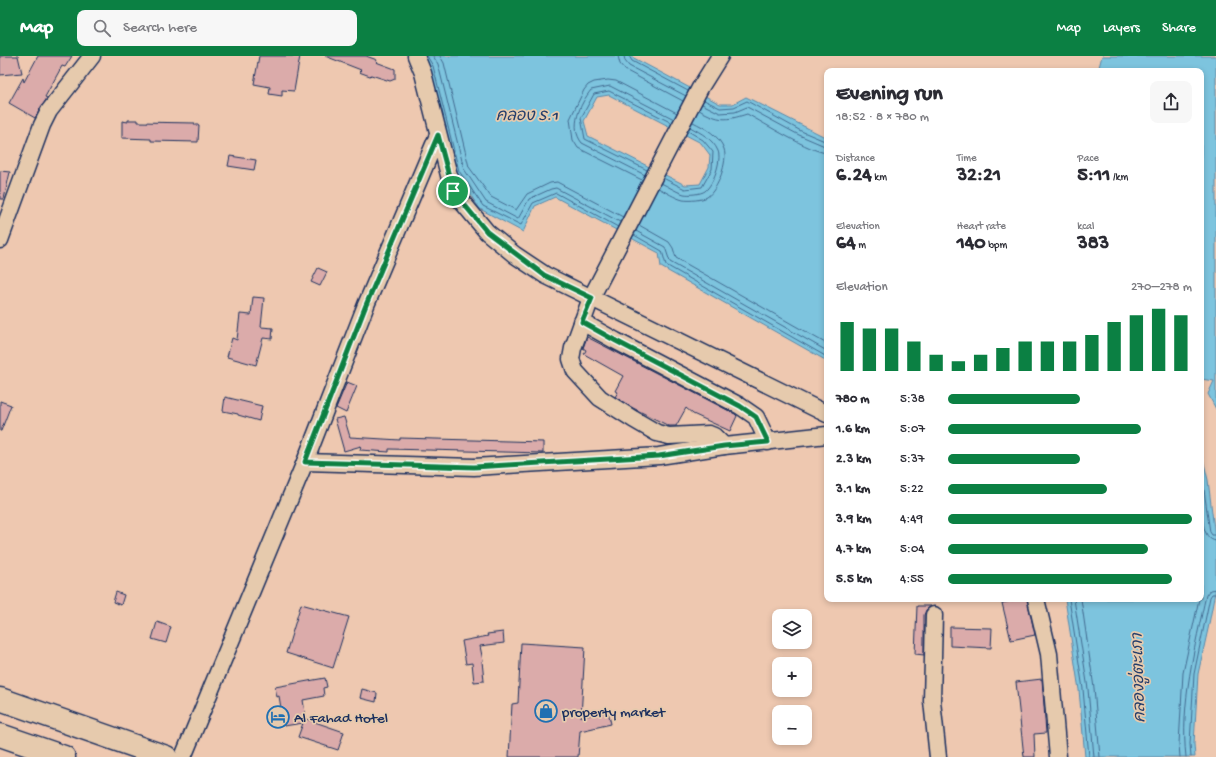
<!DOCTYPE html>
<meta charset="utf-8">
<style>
body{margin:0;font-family:"Gochi Hand","Playpen Sans Thai",sans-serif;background:#f7f7f7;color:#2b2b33;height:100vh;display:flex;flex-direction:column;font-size:15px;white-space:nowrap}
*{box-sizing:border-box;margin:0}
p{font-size:13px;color:#7c7c81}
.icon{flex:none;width:22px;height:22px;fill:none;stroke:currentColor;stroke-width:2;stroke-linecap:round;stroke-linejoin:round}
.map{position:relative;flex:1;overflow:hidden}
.panel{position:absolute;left:824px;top:12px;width:380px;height:534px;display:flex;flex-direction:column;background:#fff;border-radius:8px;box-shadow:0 2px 6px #0003}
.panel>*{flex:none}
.tools{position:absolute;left:772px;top:553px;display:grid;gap:8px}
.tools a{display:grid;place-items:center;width:40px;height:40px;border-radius:8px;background:#fff;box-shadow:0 2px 6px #0003;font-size:20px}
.pin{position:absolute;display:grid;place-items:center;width:34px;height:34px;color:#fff;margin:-17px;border:2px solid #fff;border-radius:50%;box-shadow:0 1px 4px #0007}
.round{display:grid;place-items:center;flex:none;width:42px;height:42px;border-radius:8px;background:#f7f7f7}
.overview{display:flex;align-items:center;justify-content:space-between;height:68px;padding:0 12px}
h1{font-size:22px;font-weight:800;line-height:30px}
.stats{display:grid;grid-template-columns:repeat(3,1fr);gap:6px;height:68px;padding:4px 12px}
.stats div{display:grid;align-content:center}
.stats b{font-size:20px;font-weight:800}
.stats small{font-size:11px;font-weight:400}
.stats p{font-size:11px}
.chart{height:112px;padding:8px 12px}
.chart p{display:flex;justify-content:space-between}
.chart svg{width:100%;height:72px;margin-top:4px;stroke:#0b8043;stroke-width:6}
ul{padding:0 12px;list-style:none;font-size:13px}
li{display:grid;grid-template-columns:64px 48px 1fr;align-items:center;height:30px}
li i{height:10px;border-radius:5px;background:#0b8043}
header{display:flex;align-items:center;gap:24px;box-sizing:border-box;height:56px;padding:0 20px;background:#0b8043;color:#fff}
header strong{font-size:19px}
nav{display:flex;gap:22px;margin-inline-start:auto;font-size:14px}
.search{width:280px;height:36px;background:#f7f7f7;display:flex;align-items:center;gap:10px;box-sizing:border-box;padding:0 14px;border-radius:8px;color:#7c7c81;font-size:15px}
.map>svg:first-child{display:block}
</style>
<header>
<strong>Map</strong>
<div class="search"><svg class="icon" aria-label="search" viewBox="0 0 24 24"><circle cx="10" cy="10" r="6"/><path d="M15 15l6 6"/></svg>Search here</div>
<nav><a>Map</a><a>Layers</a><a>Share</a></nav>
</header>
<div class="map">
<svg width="1216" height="701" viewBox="0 0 1216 701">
<rect width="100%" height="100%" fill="#eec8b0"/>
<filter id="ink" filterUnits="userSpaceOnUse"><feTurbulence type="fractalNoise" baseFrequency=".025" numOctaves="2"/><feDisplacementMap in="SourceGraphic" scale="8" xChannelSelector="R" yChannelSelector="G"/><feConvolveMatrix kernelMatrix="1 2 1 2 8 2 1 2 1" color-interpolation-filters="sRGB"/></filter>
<g filter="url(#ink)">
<g fill="#7dc4de" stroke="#5688ab" fill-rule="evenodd">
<path d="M423,0H630L720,48H733L746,41L827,82V305L661,211L659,197L555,141L535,150L523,176L480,153L455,117L429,11ZM609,39L701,87L710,99L709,111L700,128L685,129L588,80L584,65L597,41Z"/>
<path d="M1102,0H1216V353L1208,338L1214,325L1201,323V15H1098Z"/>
<path d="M1201,395L1208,424L1216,489V531L1208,573L1198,618L1194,688L1195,701H1085L1079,634L1065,543H1201Z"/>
</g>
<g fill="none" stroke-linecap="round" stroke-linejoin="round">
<g stroke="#426b91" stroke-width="1">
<path d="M427,0L433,10L459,115L483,150L521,169L533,147L556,137L618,171"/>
<path d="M433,0L438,8L464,113L486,146L518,163L529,143L551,133L556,132L620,166"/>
<path d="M440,0L444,7L469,111L491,141L516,154L527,138L550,127L557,126L623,161"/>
<path d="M618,0L620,8L625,14L683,45"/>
<path d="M624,0L625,5L629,10L686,40"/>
<path d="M629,0L632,5L688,35"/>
<path d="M704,44L720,52L734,51L747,45L801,75L827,86"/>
<path d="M702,48L720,57L735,56L747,51L799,79L827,91"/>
<path d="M699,54C720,65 725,65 747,58C764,67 810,96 827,97"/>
<path d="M647,114L585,83L581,62L594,38L609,35L672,67"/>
<path d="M645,119L582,87C569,71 580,48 591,34L610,30L674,63"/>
<path d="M663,122L685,133L702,131L712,113L713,96L703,84L688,75"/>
<path d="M642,124L578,92L573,84L570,63L584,34L588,29L594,26L608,24L616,25L677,57"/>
<path d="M661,127C668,130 676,136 684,138C689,139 701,138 705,135C713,129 722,104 718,95C713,83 701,77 690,71"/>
<path d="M658,132C666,136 675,142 683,144C690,145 702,144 707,141C718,134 728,105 724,93C719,79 705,72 693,66"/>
<path d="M639,169L669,186L673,192L676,202L827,288"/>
<path d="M636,175L665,191L670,206L827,295"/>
<path d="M634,179L662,195L666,209L827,301"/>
<path d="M1201,413L1210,476L1212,479H1216"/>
<path d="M1201,444C1203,456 1200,483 1216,485"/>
<path d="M1069,543L1083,633L1089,701"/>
<path d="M1074,543L1088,633L1094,701"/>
<path d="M1081,543L1094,632L1100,701"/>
<path d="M1180,701L1179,688L1183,617L1199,543"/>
<path d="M1186,701C1180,649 1195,590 1206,539L1210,534L1216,533"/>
<path d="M1191,701L1190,688L1194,618L1210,541L1212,538H1216"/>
</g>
</g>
<g fill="#dbabaa" stroke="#1b2f5e">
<path d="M0,0H18L22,17L0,19Z"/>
<path d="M38,0H72L65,11L62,10L45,41L47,42L35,62L9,47L23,22L24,26Z"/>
<path d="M259,0H300L294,35L282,34V40L269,38L270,31L254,28Z"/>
<path d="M325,0H366L377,4L376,6L395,13V23L390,25L371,19L370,20L359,16L361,14Z"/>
<path d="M128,64H138V66L195,67L194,69H199L198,86L151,85V83L122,82V65L128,66Z"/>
<path d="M230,100L256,104L254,114L228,110Z"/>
<path d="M0,115L10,116L4,143H0Z"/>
<path d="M318,212L327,216L320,230L311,226Z"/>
<path d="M253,241L264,242L261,271L273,272L272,283L263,282L256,309L227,301L232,282L237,284L240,258L251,259Z"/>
<path d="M587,281L735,358L737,360L730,375L693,358L686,352L676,370H669L633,352L615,341L618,336L615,335L623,320L584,298L586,294L583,292Z"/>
<path d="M347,326L357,330L346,357L336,352Z"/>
<path d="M225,341L262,350L259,365L238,359V358L223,355Z"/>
<path d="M0,345L11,349L1,375H0Z"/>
<path d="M344,361L350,381L400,384V382L543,386V397L389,393V396L360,394L361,390L344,395L335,363Z"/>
<path d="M116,536L124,539L121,549L113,546Z"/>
<path d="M1020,543H1027L1035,579L1011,584L1002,547Z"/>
<path d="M301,548L349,561L333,612L286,597Z"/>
<path d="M917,550H931L926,554L924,559V599L915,598Z"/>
<path d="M157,566L171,571L166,587L152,583Z"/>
<path d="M950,571L992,572L991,592L950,590Z"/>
<path d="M503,576L504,587L480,590L483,605H482L484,625L474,626L472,607L466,608L462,585L488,580L487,578Z"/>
<path d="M521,587L585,591L581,661L608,655L611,668L580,675L578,701H509L512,648L518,647Z"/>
<path d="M325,622L327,631L323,632L324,640L303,644L306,663L344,676L338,694L298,681L303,667L284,670L279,640L277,641L275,631Z"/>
<path d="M1042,623L1046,677L1034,678L1035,701H1024L1016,626Z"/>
<path d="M362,633L377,637L376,646L360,642Z"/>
</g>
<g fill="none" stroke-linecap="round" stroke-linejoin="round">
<g stroke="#1b2f5e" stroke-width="19">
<g id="minor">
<path d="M416,0L423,17L453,135L487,176L515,199L545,219L827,358"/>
<path d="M720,0L700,32L591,242L573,292L571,303L575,315L600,342L633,363L657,377L669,380L709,378L714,380L724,390"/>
<path d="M0,184L42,69L49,55L92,0"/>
<path d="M582,266L616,285L740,350L756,361L768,386"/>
<path d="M305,406L474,411L659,400L724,390L827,379"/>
<path d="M1036,543L1049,598L1058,701"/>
<path d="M934,559L932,645L938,701"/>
<path d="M183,701L305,406L366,249L438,79"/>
</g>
</g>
<g stroke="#1b2f5e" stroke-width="25">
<g id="highway">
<path d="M0,643L166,701"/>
<path d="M0,679L64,701"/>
</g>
</g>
<use href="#minor" stroke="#e6caad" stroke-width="16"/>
<use href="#highway" stroke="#e6caad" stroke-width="22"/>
</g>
</g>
<g fill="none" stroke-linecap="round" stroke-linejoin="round" filter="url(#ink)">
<g stroke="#fff" stroke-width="8">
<path id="route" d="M438,79L453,135L487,176L544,219L592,242L582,266L616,285L740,350L756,361L768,386L724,390L659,400L474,411L305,406L366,249Z"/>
</g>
<use href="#route" stroke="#0b8043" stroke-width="5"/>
</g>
<defs>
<g id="shop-ring" transform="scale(1.15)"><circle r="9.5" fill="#e6caad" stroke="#1f6fb2" stroke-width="1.5"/><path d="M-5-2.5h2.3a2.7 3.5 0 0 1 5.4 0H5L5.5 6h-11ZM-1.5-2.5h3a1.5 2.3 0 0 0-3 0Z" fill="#1f6fb2"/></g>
<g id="hotel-ring" transform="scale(1.15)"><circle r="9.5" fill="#e6caad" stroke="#1f6fb2" stroke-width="1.5"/><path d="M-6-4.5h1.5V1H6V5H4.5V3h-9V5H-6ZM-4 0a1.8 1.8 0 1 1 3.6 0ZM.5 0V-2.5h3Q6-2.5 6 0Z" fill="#1f6fb2"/></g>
</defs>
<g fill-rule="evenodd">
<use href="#shop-ring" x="546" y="655"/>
<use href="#hotel-ring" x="278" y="661"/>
</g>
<g text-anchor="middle" stroke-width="3.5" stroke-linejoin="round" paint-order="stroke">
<g font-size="15" fill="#1b2f5e" stroke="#e6caad" text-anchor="start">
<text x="562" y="660">property market</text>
<text x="294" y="666">Al Fahad Hotel</text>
</g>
<g font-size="16" font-style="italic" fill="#253e6b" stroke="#e6caad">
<text x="527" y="64">คลอง ร.1</text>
<text transform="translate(1137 622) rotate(-92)" y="6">คลองอู่ตะเภา</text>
</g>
</g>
</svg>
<div class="tools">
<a><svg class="icon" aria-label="layers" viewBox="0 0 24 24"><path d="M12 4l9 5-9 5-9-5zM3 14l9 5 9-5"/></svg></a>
<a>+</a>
<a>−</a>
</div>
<div class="pin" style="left:453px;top:135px;background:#1e9e55"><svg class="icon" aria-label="arrive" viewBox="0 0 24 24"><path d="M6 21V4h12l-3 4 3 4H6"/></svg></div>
<section class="panel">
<div class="overview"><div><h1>Evening run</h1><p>18:52 · 8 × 780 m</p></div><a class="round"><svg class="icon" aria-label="share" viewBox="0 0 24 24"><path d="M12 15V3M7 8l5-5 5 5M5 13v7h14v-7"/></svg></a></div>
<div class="stats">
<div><p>Distance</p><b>6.24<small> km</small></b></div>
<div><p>Time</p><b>32:21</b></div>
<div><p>Pace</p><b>5:11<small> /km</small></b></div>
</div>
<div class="stats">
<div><p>Elevation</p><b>64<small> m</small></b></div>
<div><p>Heart rate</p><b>140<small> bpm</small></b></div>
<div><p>kcal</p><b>383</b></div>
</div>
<div class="chart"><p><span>Elevation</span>270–278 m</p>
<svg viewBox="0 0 160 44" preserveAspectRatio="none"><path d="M5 44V14M15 44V18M25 44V18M35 44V26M45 44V34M55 44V38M65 44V34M75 44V30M85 44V26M95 44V26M105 44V26M115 44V22M125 44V14M135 44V10M145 44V6M155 44V10"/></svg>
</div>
<ul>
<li><b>780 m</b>5:38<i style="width:54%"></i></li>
<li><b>1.6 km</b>5:07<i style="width:79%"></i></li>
<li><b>2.3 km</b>5:37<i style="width:54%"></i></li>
<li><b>3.1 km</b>5:22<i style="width:65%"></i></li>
<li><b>3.9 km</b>4:49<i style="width:100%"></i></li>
<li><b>4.7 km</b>5:04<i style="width:82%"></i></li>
<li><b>5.5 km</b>4:55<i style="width:92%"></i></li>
</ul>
</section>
</div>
